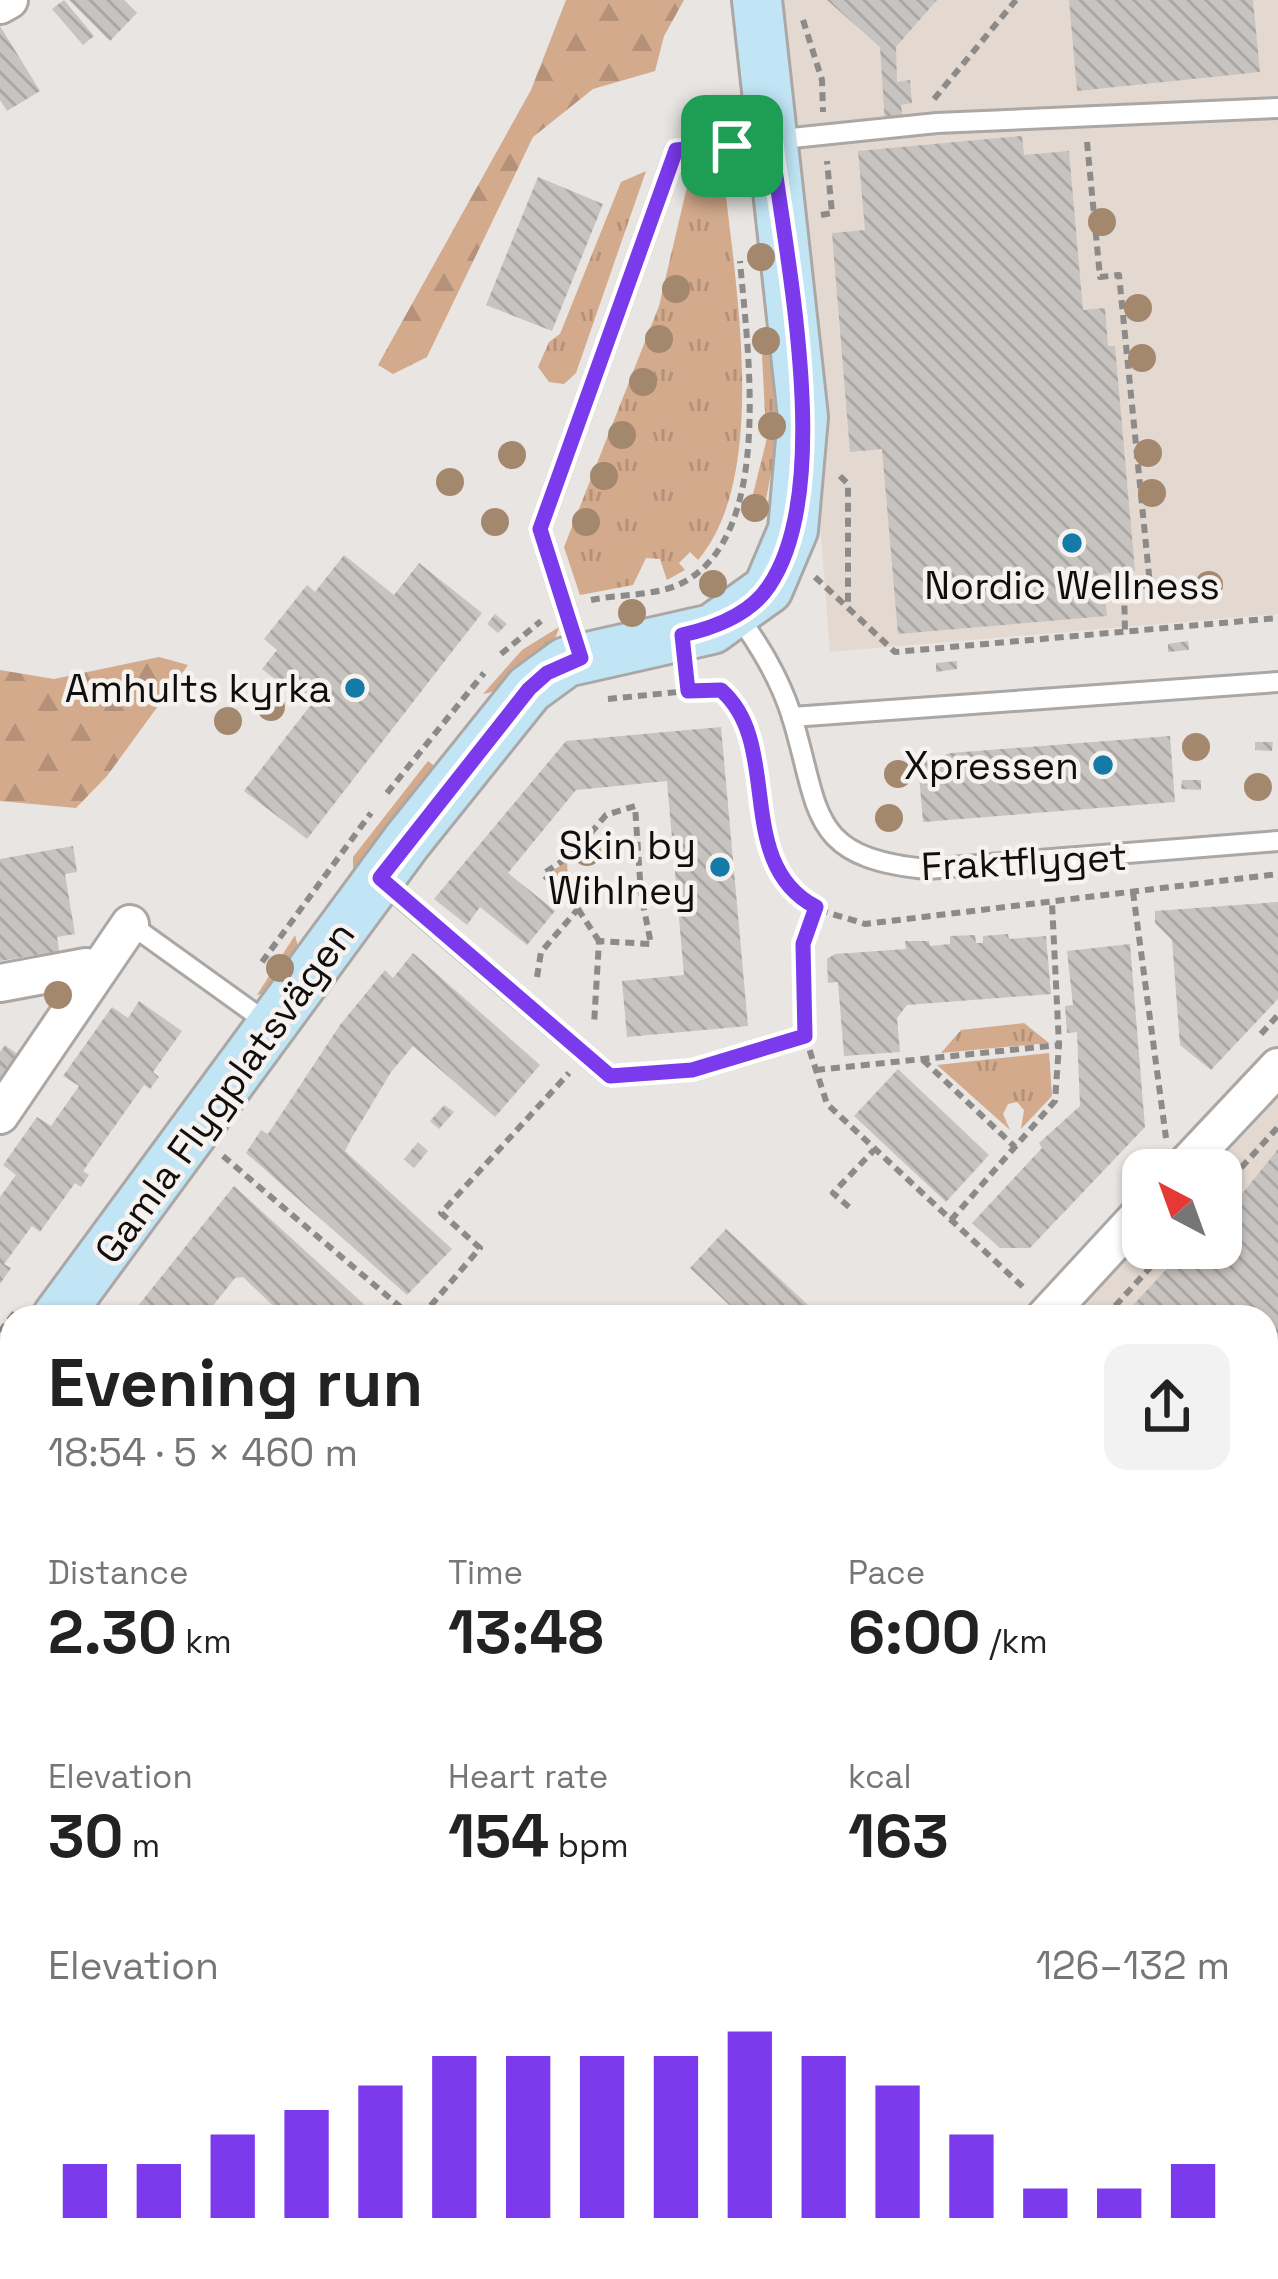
<!DOCTYPE html>
<meta charset="utf-8">
<style>
body{margin:0;font-family:"Space Grotesk",sans-serif;background:#f2f2f2;color:#222;height:100vh;display:flex;flex-direction:column;font-size:45px;white-space:nowrap}
*{box-sizing:border-box;margin:0}
p{font-size:39px;color:#767676}
.icon{flex:none;width:66px;height:66px;fill:none;stroke:currentColor;stroke-width:2;stroke-linecap:round;stroke-linejoin:round}
.map{position:relative;flex:1;overflow:hidden}
.drawer{position:absolute;left:0px;top:1305px;width:1278px;height:975px;display:flex;flex-direction:column;background:#fff;border-radius:36px 36px 0 0;box-shadow:0 3px 9px #0004}
.drawer>*{flex:none}
.needle{width:78px;rotate:319deg}
.tools{position:absolute;left:1122px;top:1149px;display:grid;gap:24px}
.tools a{display:grid;place-items:center;width:120px;height:120px;border-radius:24px;background:#fff;box-shadow:0 3px 9px #0004;font-size:60px}
.pin{position:absolute;display:grid;place-items:center;width:102px;height:102px;color:#fff;margin:-51px;border-radius:24px;box-shadow:0 6px 18px #0006}
.round{display:grid;place-items:center;flex:none;width:126px;height:126px;border-radius:24px;background:#f2f2f2}
.summary{display:flex;align-items:center;justify-content:space-between;height:204px;padding:0 48px}
h1{font-size:66px;font-weight:600;line-height:90px}
.metrics{display:grid;grid-template-columns:repeat(3,1fr);gap:18px;height:204px;padding:12px 48px}
.metrics div{display:grid;align-content:center}
.metrics b{font-size:60px;font-weight:600}
.metrics small{font-size:33px;font-weight:400}
.metrics p{font-size:33px}
.chart{height:336px;padding:24px 48px}
.chart p{display:flex;justify-content:space-between}
.chart svg{width:100%;height:216px;margin-top:12px;stroke:#7c3aed;stroke-width:6}
.map>svg:first-child{display:block}
</style>
<div class="map">
<svg width="1278" height="2279" viewBox="0 0 1278 2279">
<defs>
<pattern id="grass-tufts" width="24" height="20" patternUnits="userSpaceOnUse" patternTransform="scale(3)"><rect width="24" height="20" fill="#d3aa8c"/><path d="M3 7l-1-3M5 7V3M7 7l1-3M15 17l-1-3M17 17v-4M19 17l1-3" fill="none" stroke="#b49178"/></pattern>
<pattern id="forest-firs" width="22" height="20" patternUnits="userSpaceOnUse" patternTransform="scale(3)"><rect width="22" height="20" fill="#d3aa8c"/><path d="M5 1l3.5 6h-7zM16 11l3.5 6h-7z" fill="#b49178"/></pattern>
<pattern id="building-back-hatch" width="6" height="6" patternUnits="userSpaceOnUse" patternTransform="scale(3)"><rect width="6" height="6" fill="#c6c3c0"/><path d="M-1 5l2 2M0 0l6 6M5-1l2 2" fill="none" stroke="#a9a6a4"/></pattern>
</defs>
<rect width="100%" height="100%" fill="#e8e5e2"/>
<g fill="#e3d9d1">
<path d="M780,0H1278V614L830,652Z"/>
<path d="M1278,1096V1701L1266,1714V1317H1069L1143,1239V1248H1221V1170H1208Z"/>
<path d="M0,1672L12,1683V2268H445L440,2279H0Z"/>
</g>
<g fill="url(#grass-tufts)">
<path d="M723,168C733,274 772,473 698,560L690,552L679,563L685,570L667,580L660,559L646,558L633,585L580,595L564,547L659,306L690,174Z"/>
<path d="M646,171L576,373L564,384L549,382L538,367L549,342L560,334L621,182Z"/>
<path d="M774,353L780,412L765,414L762,355Z"/>
<path d="M767,438L778,439L766,499L753,494Z"/>
<path d="M559,627C555,651 505,691 483,694L522,650Z"/>
<path d="M428,761L433,765L430,784L357,875L353,873V857Z"/>
<path d="M567,862L568,879L603,896L595,909L551,880L555,869Z"/>
<path d="M295,935L299,950L269,992L257,995Z"/>
<path d="M1024,1023L1049,1043L941,1053L961,1030Z"/>
<path d="M1049,1053L1052,1096L1021,1129L1024,1110L1017,1102L1008,1104L1003,1114L1010,1130L937,1065Z"/>
<path d="M1278,1786V1882L1266,1895V1798Z"/>
</g>
<g fill="url(#forest-firs)">
<path d="M566,0H684L664,36L655,71L593,89L533,137L427,357L393,374L378,365L531,90Z"/>
<path d="M159,657L188,665L107,776L76,808L0,801V670L54,679Z"/>
</g>
<g fill="url(#building-back-hatch)">
<path d="M64,0L94,36L83,45L52,9Z"/>
<path d="M69,0H124L137,13L110,41Z"/>
<path d="M827,0H937L896,47L897,82L910,80L912,103L901,105L903,119L885,122L880,47Z"/>
<path d="M1069,0H1253L1260,72L1077,91Z"/>
<path d="M0,26L40,91L7,111L0,100Z"/>
<path d="M1022,136L1024,155L1069,151L1083,310L1105,308L1108,346H1115L1135,571L1103,574L1107,616L898,634L882,449L850,452L832,233L865,230L858,151Z"/>
<path d="M538,177L603,204L552,331L486,305Z"/>
<path d="M344,555L394,595L419,563L482,613L307,839L244,791L310,706L262,669L277,650L264,639L307,585L315,592Z"/>
<path d="M495,614L507,624L498,633L487,624Z"/>
<path d="M1188,641L1189,650L1168,652V644Z"/>
<path d="M957,661V669L936,672V663Z"/>
<path d="M721,727L748,1026L627,1037L622,981L684,975L667,781L576,790L508,873L555,911L527,945L480,907L467,925L434,899L566,741Z"/>
<path d="M1170,736L1175,802L923,822L918,763L951,753Z"/>
<path d="M1255,742H1273L1272,751L1255,750Z"/>
<path d="M1182,780H1201V790L1181,789Z"/>
<path d="M73,846L77,872L65,874L75,934L57,937L59,951L0,961V859Z"/>
<path d="M1278,902V999L1211,1070L1180,1045L1172,940L1155,923V911Z"/>
<path d="M1008,934L1009,939L1046,936L1051,994L907,1005L897,1018L900,1052L844,1056L838,982L828,983L827,959L835,954L906,949L905,941H929L930,946L950,944V936L975,935L976,943H983V936Z"/>
<path d="M1130,944L1145,1127L1030,1248H1000L972,1223L1042,1148L1039,1143L1080,1106L1077,1032L1067,1033L1065,1006L1073,1005L1067,951Z"/>
<path d="M413,953L540,1065L495,1117L413,1046L391,1072L351,1139L345,1151L452,1249L407,1295L246,1153L261,1130L268,1134L340,1025L385,970L393,978Z"/>
<path d="M139,1001L182,1031L153,1072L159,1077L150,1089L144,1085L83,1171L89,1175L81,1187L75,1183L40,1232L32,1226L4,1264L11,1268L0,1284V1197L16,1175L3,1165L37,1117L51,1126L79,1086L63,1076L112,1007L128,1018Z"/>
<path d="M5,1045L27,1061L0,1100V1052Z"/>
<path d="M898,1069L989,1155L946,1202L854,1116Z"/>
<path d="M444,1105L454,1112L439,1129L430,1121Z"/>
<path d="M418,1142L428,1151L414,1168L404,1159Z"/>
<path d="M1278,1149V1571L1266,1560V1317H1122L1186,1248H1221V1220Z"/>
<path d="M234,1186L378,1317H285L243,1277L235,1278L204,1317H129Z"/>
<path d="M726,1229L821,1317H742L690,1268Z"/>
<path d="M12,1562V1614L0,1603V1576Z"/>
<path d="M12,1758V1920L0,1922V1771Z"/>
</g>
<g fill="none" stroke-linecap="round" stroke-linejoin="round">
<g stroke="#aaa7a5" stroke-width="24">
<g id="lane">
<path d="M738,615C760,647 779,677 791,714C821,809 805,858 927,869L1278,841"/>
<path d="M581,658L540,529L676,150L937,123L1278,108"/>
<path d="M792,717L1278,682"/>
<path d="M380,879L610,1076"/>
<path d="M130,924L272,1026"/>
<path d="M0,1524H12"/>
<path d="M1266,1785L1278,1772"/>
<path d="M0,1963L12,1960"/>
<path d="M163,2279L167,2268"/>
<path d="M357,2279L361,2268"/>
<path d="M652,2279L664,2268"/>
</g>
</g>
<g stroke="#aaa7a5" stroke-width="42">
<g id="street">
<path d="M0,5L9,0"/>
<path d="M0,983L86,967L96,971"/>
<path d="M0,1115L130,924"/>
<path d="M1181,1170L1278,1067"/>
<path d="M1045,1317L1143,1211"/>
<path d="M0,1651L12,1663"/>
<path d="M1266,1732L1278,1720"/>
<path d="M452,2279L455,2268"/>
<path d="M519,2279L531,2268"/>
</g>
</g>
<g stroke="#aaa7a5" stroke-width="54">
<g id="secondary">
<path d="M57,1317L407,841L529,689L566,662L712,629L768,589L793,530L803,417L757,0"/>
<path d="M0,1390L12,1374"/>
</g>
</g>
<g stroke="#c1c1c0" stroke-width="60">
<g id="primary">
<path d="M1266,1951L1278,1938"/>
<path d="M590,2268L605,2279"/>
<path d="M704,2268L736,2279"/>
<path d="M846,2279L875,2268"/>
<path d="M936,2279L949,2268"/>
<path d="M984,2279L996,2268"/>
</g>
</g>
<g stroke="#8d8b89" stroke-width="6" stroke-dasharray="9 6" stroke-linecap="butt">
<path d="M803,20L822,80L823,112"/>
<path d="M934,99L1016,0"/>
<path d="M1087,142L1100,277L1119,275L1150,585L1124,588L1125,632"/>
<path d="M821,215L832,213L827,161"/>
<path d="M840,476L848,484V606"/>
<path d="M815,577L895,652L1278,618"/>
<path d="M591,600C620,594 657,596 682,583C776,535 747,346 740,261"/>
<path d="M501,654L541,621"/>
<path d="M686,674L688,691L721,690C782,742 737,846 804,900C820,913 846,917 865,924L1278,874"/>
<path d="M608,699L688,691"/>
<path d="M387,793L484,673"/>
<path d="M1133,892L1166,1138"/>
<path d="M578,909L599,941"/>
<path d="M262,962L371,813"/>
<path d="M537,977L541,952L578,909L543,874L573,854L606,815L635,806L641,894L651,944L599,941L594,1025"/>
<path d="M1261,1034L1278,1015"/>
<path d="M805,1036L827,1104L1023,1287L1026,1284"/>
<path d="M923,1060L1015,1147"/>
<path d="M816,1070L1059,1045L1052,903"/>
<path d="M632,1074L692,1070L805,1036L804,944L816,907"/>
<path d="M223,1156L412,1317"/>
<path d="M1126,1178L1149,1153"/>
<path d="M1221,1190L1278,1127"/>
<path d="M849,1207L833,1193L874,1150"/>
<path d="M951,1220L1055,1101L1059,1045"/>
<path d="M421,1317L480,1248L441,1213L569,1073"/>
<path d="M1105,1317L1168,1248"/>
<path d="M0,1332L16,1311"/>
</g>
<use href="#lane" stroke="#fff" stroke-width="18"/>
<use href="#street" stroke="#fff" stroke-width="36"/>
<use href="#secondary" stroke="#c1e5f5" stroke-width="48"/>
<use href="#primary" stroke="#82cbeb" stroke-width="54"/>
</g>
<g fill="#a3886d">
<circle cx="1102" cy="222" r="14"/>
<circle cx="761" cy="257" r="14"/>
<circle cx="676" cy="289" r="14"/>
<circle cx="1138" cy="308" r="14"/>
<circle cx="659" cy="339" r="14"/>
<circle cx="766" cy="341" r="14"/>
<circle cx="1142" cy="358" r="14"/>
<circle cx="643" cy="382" r="14"/>
<circle cx="772" cy="426" r="14"/>
<circle cx="622" cy="435" r="14"/>
<circle cx="1148" cy="453" r="14"/>
<circle cx="512" cy="455" r="14"/>
<circle cx="604" cy="476" r="14"/>
<circle cx="450" cy="482" r="14"/>
<circle cx="1152" cy="493" r="14"/>
<circle cx="755" cy="508" r="14"/>
<circle cx="495" cy="522" r="14"/>
<circle cx="586" cy="522" r="14"/>
<circle cx="713" cy="584" r="14"/>
<circle cx="1209" cy="585" r="14"/>
<circle cx="632" cy="613" r="14"/>
<circle cx="271" cy="707" r="14"/>
<circle cx="228" cy="721" r="14"/>
<circle cx="1196" cy="747" r="14"/>
<circle cx="898" cy="774" r="14"/>
<circle cx="1258" cy="787" r="14"/>
<circle cx="889" cy="818" r="14"/>
<circle cx="587" cy="852" r="14"/>
<circle cx="280" cy="968" r="14"/>
<circle cx="58" cy="995" r="14"/>
</g>
<g fill="none" stroke-linecap="round" stroke-linejoin="round">
<g stroke="#fff" stroke-width="24">
<path id="route" d="M771,140C785,255 836,487 769,586C750,615 714,628 682,635L688,691L721,690C784,745 732,863 816,907L803,944L805,1036L692,1070L610,1076L380,878L529,689L547,673L581,658L540,529L676,150Z"/>
</g>
<use href="#route" stroke="#7c3aed" stroke-width="15"/>
</g>
<g fill="#147ba6" stroke="#f5f2ef" stroke-width="4.5">
<circle cx="1072" cy="543" r="12"/>
<circle cx="355" cy="688" r="12"/>
<circle cx="1103" cy="765" r="12"/>
<circle cx="720" cy="867" r="12"/>
</g>
<g text-anchor="middle" stroke-width="9" stroke-linejoin="round" paint-order="stroke">
<g font-size="39" fill="#100f0e" stroke="#f5f2ef" text-anchor="end">
<text x="1072" y="599" text-anchor="middle">Nordic Wellness</text>
<text x="331" y="702">Amhults kyrka</text>
<text x="1079" y="779">Xpressen</text>
<text x="696" y="859">Skin by<tspan x="696" dy="45">Wihlney</tspan></text>
</g>
<g font-size="39" fill="#100f0e" stroke="#f5f2ef">
<text transform="translate(1024 861) rotate(-3)" y="14">Fraktflyget</text>
<text transform="translate(224 1092) rotate(-54)" y="14">Gamla Flygplatsvägen</text>
</g>
</g>
</svg>
<div class="tools">
<a><svg class="needle" viewBox="-14 -14 28 28"><path d="M0-13l5 13h-10z" fill="#e53935"/><path d="M0 13l5-13h-10z" fill="#767676"/></svg></a>
</div>
<div class="pin" style="left:732px;top:146px;background:#1e9e55"><svg class="icon" aria-label="arrive" viewBox="0 0 24 24"><path d="M6 21V4h12l-3 4 3 4H6"/></svg></div>
<section class="drawer">
<div class="summary"><div><h1>Evening run</h1><p>18:54 · 5 × 460 m</p></div><a class="round"><svg class="icon" aria-label="share" viewBox="0 0 24 24"><path d="M12 15V3M7 8l5-5 5 5M5 13v7h14v-7"/></svg></a></div>
<div class="metrics">
<div><p>Distance</p><b>2.30<small> km</small></b></div>
<div><p>Time</p><b>13:48</b></div>
<div><p>Pace</p><b>6:00<small> /km</small></b></div>
</div>
<div class="metrics">
<div><p>Elevation</p><b>30<small> m</small></b></div>
<div><p>Heart rate</p><b>154<small> bpm</small></b></div>
<div><p>kcal</p><b>163</b></div>
</div>
<div class="chart"><p><span>Elevation</span>126–132 m</p>
<svg viewBox="0 0 160 44" preserveAspectRatio="none"><path d="M5 44V33M15 44V33M25 44V27M35 44V22M45 44V17M55 44V11M65 44V11M75 44V11M85 44V11M95 44V6M105 44V11M115 44V17M125 44V27M135 44V38M145 44V38M155 44V33"/></svg>
</div>
</section>
</div>
